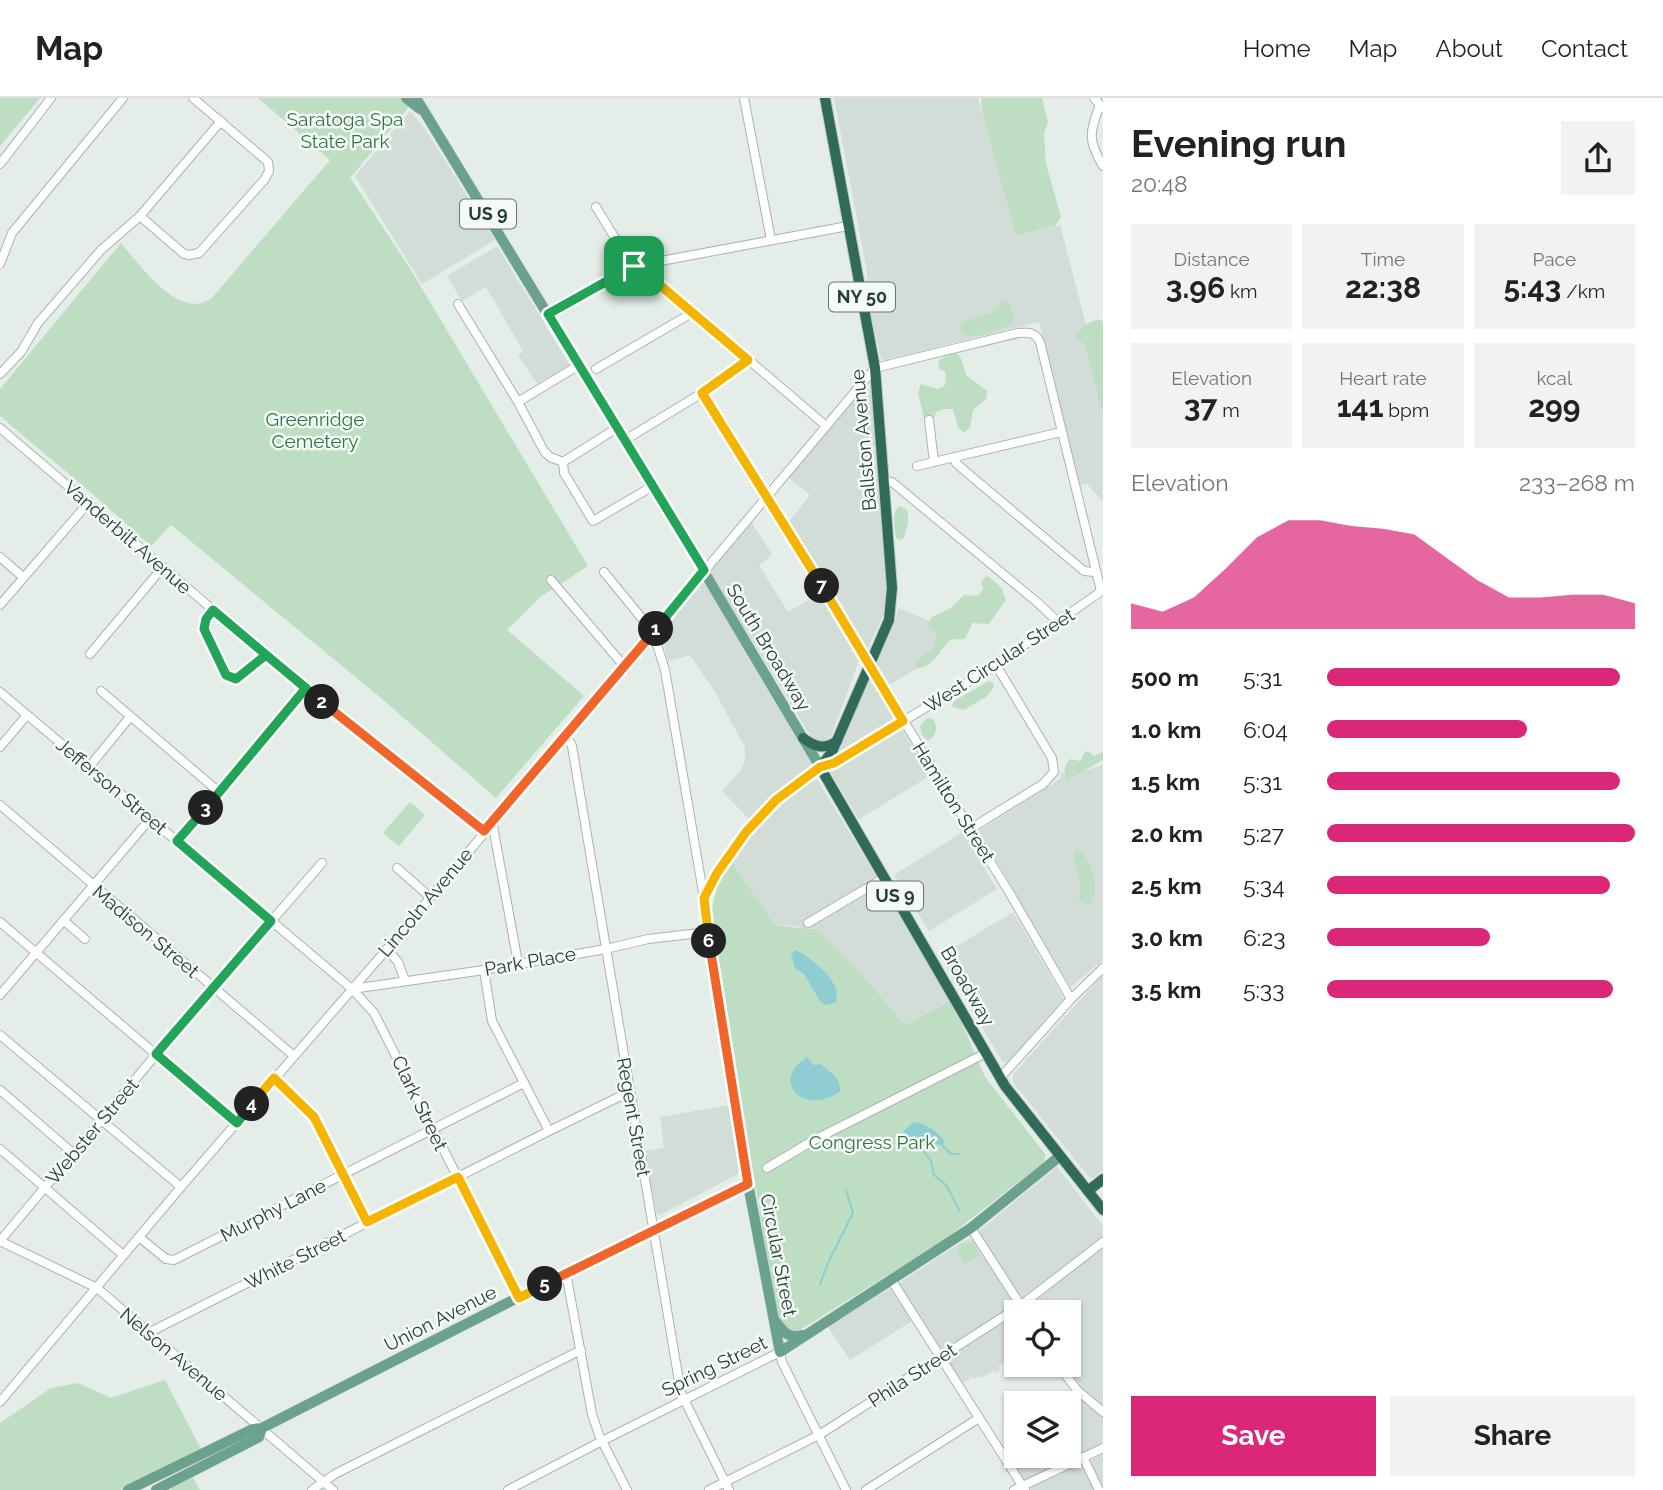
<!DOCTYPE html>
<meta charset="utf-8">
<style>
body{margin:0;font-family:Raleway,sans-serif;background:#f2f2f2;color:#222;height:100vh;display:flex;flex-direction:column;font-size:26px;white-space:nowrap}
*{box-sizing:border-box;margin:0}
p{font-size:23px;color:#767676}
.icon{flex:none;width:38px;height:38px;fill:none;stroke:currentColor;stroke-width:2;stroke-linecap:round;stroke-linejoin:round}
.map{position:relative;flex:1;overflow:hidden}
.panel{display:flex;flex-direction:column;background:#fff;width:560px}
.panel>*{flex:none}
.tools{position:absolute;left:1004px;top:1202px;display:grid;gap:14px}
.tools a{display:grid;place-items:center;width:77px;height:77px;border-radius:0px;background:#fff;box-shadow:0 2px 5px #0004;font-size:35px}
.pin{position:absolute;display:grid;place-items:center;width:60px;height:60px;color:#fff;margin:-30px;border-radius:14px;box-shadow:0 4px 10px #0006}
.km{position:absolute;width:35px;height:35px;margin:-18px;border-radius:50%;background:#222;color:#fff;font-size:19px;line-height:35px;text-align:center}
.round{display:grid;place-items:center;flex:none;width:74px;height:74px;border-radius:0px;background:#f2f2f2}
.summary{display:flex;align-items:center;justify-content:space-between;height:119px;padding:0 28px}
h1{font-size:38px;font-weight:700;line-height:52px}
.stats{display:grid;grid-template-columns:repeat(3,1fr);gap:10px;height:119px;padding:7px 28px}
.stats div{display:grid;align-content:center;border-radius:0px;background:#f2f2f2;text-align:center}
.stats b{font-size:30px;font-weight:700}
.stats small{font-size:19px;font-weight:400}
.stats p{font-size:19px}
.chart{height:196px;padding:14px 28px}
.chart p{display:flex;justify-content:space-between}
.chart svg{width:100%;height:126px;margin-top:7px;fill:#db2777;opacity:.7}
.button{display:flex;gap:14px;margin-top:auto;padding:14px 28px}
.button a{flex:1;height:80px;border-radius:0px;background:#db2777;color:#fff;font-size:28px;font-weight:700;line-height:80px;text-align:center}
.button a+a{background:#f2f2f2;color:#222}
ul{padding:0 28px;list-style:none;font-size:23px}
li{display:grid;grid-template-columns:112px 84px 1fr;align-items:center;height:52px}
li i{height:18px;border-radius:9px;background:#db2777}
header{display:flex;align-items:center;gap:42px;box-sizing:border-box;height:98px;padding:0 35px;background:#fff;border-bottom:2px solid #e0e0e0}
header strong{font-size:33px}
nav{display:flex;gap:38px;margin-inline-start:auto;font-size:24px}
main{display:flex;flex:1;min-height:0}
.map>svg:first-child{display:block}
</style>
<header>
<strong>Map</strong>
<nav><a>Home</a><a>Map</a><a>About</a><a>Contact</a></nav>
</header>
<main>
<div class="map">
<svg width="1103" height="1392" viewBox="0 0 1103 1392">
<rect width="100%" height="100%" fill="#e4ede8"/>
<g fill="#d2ddd7">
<path d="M834,0H978L1017,138L1060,127L1103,293V404L1087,386L1078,388L1039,224L885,262L881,261L870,214L866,168Z"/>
<path d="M410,13L423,28L495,142L422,186L355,78Z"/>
<path d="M497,148L570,267L537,286L518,257L523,253L486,189L462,203L447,178Z"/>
<path d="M864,289L871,293L886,486L885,514L868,550H864L788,425L810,397L788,379Z"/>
<path d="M751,423L772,457L759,467L788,514L819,496L859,562L832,636L828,641L820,644L813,642L710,474Z"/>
<path d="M700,484H704L812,667L749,721L722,693L741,672L745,662V649L715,594L690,557L668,563L661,531Z"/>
<path d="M898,510L951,532L921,568L886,589L874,568L896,519Z"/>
<path d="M871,581L896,621L838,656L867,582Z"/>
<path d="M900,628L930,678L859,721L829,672Z"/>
<path d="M1103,667V862L1072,888L1068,885L979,733L1054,685L1060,680L1061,675L1071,677Z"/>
<path d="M816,680L952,902L905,927L865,880L798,828L775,827L731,763L752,734L783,706Z"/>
<path d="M963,734L997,791L929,833L894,777Z"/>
<path d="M1013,814L1064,901L1007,965L1002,963L940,858Z"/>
<path d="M1103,877V1072L1093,1080H1090L1013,984V976Z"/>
<path d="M730,1007L740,1067L738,1076L660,1117L657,1116L644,1053L664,1050L660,1019Z"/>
<path d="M1057,1069L1103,1128V1138L1022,1200L980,1137V1132Z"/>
<path d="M972,1141L1013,1204V1208L941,1253L900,1189L899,1185L965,1142Z"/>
<path d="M1103,1149V1309L1078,1287L1063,1267H1069V1214H1030L1028,1211L1030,1207Z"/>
<path d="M890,1190L912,1223L850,1262L828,1229Z"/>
<path d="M1017,1216V1256L998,1268L1000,1271L995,1275L993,1273L981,1280L979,1278L975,1281L973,1279L961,1286L946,1262L948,1260Z"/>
<path d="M1082,1301L1103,1319V1344L1027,1382L1023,1381L1007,1357L1017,1351V1358H1069V1316Z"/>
<path d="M1103,1354V1390L1090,1363Z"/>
<path d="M1080,1365L1084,1367L1097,1392H1030L1032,1389Z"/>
</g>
<g fill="#bedec3">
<path d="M0,0H40L0,48Z"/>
<path d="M258,0H399L409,9L351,79L349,78L409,169L588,468L540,499L507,532L584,598L496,700L381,600L171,427L151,448L96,399L0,318V291L121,145C139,166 165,204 195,206C200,206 206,203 211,201L330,62Z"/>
<path d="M981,0H1042L1048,24L1044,35L1046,66L1061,119L1055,128L1016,138L982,14Z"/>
<path d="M1004,202L1008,203L1013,215V224L1010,227C994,233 978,243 962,235L960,230L963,224L991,215Z"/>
<path d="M1099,221L1103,224V311L1100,308L1085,247L1076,238L1077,234L1086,226Z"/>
<path d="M955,254L961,260L966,277L987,293L986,301L973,312L970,329L964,335L958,329L953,311H944L936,314L932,326L929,328L925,325L918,295L921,286L938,291L945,287L946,274L938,271L939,262Z"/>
<path d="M899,408L907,412C910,421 907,432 903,441L900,442L896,440C895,429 891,416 899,408Z"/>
<path d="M987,478L1001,489L1006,502L991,523L989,526L972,525C963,547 969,539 950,542C938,554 934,569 915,571L916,563C927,555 940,549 935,533L928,528L931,520L951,510L964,497L978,498L983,491L981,483Z"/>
<path d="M989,583L993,585L994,589L986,599L964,612L952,609L954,603Z"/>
<path d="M931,620C939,627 937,638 928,643L922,637L920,628L926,621Z"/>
<path d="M1088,653L1094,658L1103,654V662L1067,682C1063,676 1064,666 1070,661L1080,663L1085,654Z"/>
<path d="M410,704L425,717L399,748L383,735Z"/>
<path d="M1076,751L1080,752C1092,765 1099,790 1091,806H1085L1078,801C1088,782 1068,768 1076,751Z"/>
<path d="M731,763L775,827L817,832L865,880L905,927L952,902L985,979L1046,1057L1043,1065L941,1144L795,1235L786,1233L778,1223L713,835C710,803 715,791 731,763Z"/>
<path d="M968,1144L973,1145L980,1157L965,1166L956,1152Z"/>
<path d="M165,1282L201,1351L120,1392H0V1325L51,1290L78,1285L111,1300Z"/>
<path d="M192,1378L200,1392H172L171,1389Z"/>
</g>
<g fill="#8ecdd1">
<path d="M796,852C812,861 845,885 835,905L825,907L820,903L804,876L795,870L791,857Z"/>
<path d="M807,959L813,967L821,966C830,974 841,980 840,993C805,1020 769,983 807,959Z"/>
<path d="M913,1024C924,1024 937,1034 944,1042L943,1048L927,1043L918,1045L905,1041L903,1034Z"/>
</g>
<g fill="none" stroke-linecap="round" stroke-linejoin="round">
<g stroke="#8ecdd1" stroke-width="2">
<path d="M918,1045L931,1063L934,1077L946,1087L960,1113"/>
<path d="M943,1048L951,1056H959"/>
<path d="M820,1186L829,1163L853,1115L846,1092"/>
</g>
<g stroke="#a7b5af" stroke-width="10">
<g id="minor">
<path d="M744,0L771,142"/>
<path d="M1094,0L1103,10"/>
<path d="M1100,7C1089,34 1088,43 1103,68"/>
<path d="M0,66L51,0"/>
<path d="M596,109L629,163L655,182L825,327"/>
<path d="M140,118L184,156L189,157L199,155L265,81L269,73L268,64L193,0"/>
<path d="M0,166L12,135L123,0"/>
<path d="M458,206L518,304L544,353L550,359L563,364"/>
<path d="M548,216L634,168L848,128"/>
<path d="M596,271L692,215"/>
<path d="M0,276L21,254L38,225L101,152L140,118L221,23"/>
<path d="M702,295L1009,794L1071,901"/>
<path d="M518,304L579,267"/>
<path d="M929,322L934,364"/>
<path d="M0,330L266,557L483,733"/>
<path d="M625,342L702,295L748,262"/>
<path d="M954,359L956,365L965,373L1084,473L1095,474"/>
<path d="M563,364L564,375L593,423L653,388"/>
<path d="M563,364L617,330"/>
<path d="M917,368L1061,334"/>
<path d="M883,383L892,384L1038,505L1058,524"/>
<path d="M0,459L23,479"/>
<path d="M604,474L653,534L665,572L704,800"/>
<path d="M551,482L624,568"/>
<path d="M0,507L89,404"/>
<path d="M213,512L203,526L204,531L226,577L236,581L266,557"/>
<path d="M90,556L163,469"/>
<path d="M101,593L219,694"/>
<path d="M0,594L352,891L374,915L519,1200"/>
<path d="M566,637L572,648L681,1295L729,1392"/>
<path d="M0,649L27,617"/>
<path d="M89,669L130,619"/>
<path d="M0,707L294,958"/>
<path d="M492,723L518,865"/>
<path d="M970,731L1043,686L1054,674L1052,660L996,567"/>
<path d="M177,743L306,590"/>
<path d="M397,770L429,798"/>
<path d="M63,822L85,841"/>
<path d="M0,824L237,1025"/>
<path d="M808,825L884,780"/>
<path d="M387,851L398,864L405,883"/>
<path d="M484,872L492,923L549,1033"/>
<path d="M352,891L484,872L606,851L648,841L708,834"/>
<path d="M0,897L150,721"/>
<path d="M0,937L181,1089"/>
<path d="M274,980L314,1019L367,1124"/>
<path d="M1000,980L1071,901L1103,870"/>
<path d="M0,992L74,1056"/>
<path d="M0,1051L123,1157"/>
<path d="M767,1070L814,1042L986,955"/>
<path d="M748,1086L728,969L704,800C728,755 756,718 796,687C809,677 818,669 834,665L996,567L1103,492"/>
<path d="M971,1130L1025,1214"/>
<path d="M139,1139L166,1161L174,1162L524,985"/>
<path d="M0,1143L184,923L322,765"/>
<path d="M0,1143L97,1190L333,1392"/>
<path d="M566,1175L592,1316L599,1337L627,1392"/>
<path d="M892,1183L1025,1392"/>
<path d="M150,1234L549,1033L629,994"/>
<path d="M1058,1267L1077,1292L1103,1314"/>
<path d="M0,1304L181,1089L387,851L875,270L1018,235C1028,234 1035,234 1040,244L1101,493"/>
<path d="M1083,1359L1099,1392"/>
<path d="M312,1392L335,1376L581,1252"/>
<path d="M508,1392L602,1343L780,1254L782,1264L846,1392"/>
<path d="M709,1392L819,1337L1020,1208L1103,1144"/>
<path d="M866,1392L979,1320"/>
<path d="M1014,1392L1103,1350"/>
</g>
</g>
<g stroke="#c2c9c6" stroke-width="11">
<g id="major">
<path d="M406,0L420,11"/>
<path d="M416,0L703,472L820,669"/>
<path d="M776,1224C784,1235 789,1241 803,1237"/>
<path d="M128,1392L253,1331L262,1330L566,1175L748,1086L780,1254L971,1130L1060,1058"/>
<path d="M156,1392L259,1339L262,1330"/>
</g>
</g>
<g stroke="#c2c9c6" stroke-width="12">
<g id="highway">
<path d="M825,0L875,270L892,490L889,522L832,654L820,669L1005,988L1103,1112"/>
<path d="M803,640C815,649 824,652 837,643"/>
<path d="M1088,1093L1103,1081"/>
</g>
</g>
<use href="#minor" stroke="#fff" stroke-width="8"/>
<use href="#major" stroke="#6aa28e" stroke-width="10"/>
<use href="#highway" stroke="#306b59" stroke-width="10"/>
</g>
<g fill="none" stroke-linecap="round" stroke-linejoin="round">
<g stroke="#fff" stroke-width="14">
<path id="split-1" d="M634,168L548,216L704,472L656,531"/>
</g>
<g stroke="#fff" stroke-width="14">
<path id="split-2" d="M322,604L484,733L656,531"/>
</g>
<g stroke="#fff" stroke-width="14">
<path id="split-3" d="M206,710L306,590L266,557L236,581L226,577L204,531L206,521L213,512L322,604"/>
</g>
<g stroke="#fff" stroke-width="14">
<path id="split-4" d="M206,710L177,743L271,823L156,956L237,1025L252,1006"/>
</g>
<g stroke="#fff" stroke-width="14">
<path id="split-5" d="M252,1006L274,980L314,1019L367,1124L458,1079L519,1200L545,1186"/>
</g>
<g stroke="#fff" stroke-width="14">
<path id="split-6" d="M545,1186L748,1086L709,843"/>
</g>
<g stroke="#fff" stroke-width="14">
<path id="split-7" d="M709,843L704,800L717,775L746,734L776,702L820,669L834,665L903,623L822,488"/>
</g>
<g stroke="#fff" stroke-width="14">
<path id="split-8" d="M634,168L654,182L748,262L702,295L822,488"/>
</g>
<use href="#split-1" stroke="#22a559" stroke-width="9"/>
<use href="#split-2" stroke="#f0652b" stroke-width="9"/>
<use href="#split-3" stroke="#22a559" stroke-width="9"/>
<use href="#split-4" stroke="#22a559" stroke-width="9"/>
<use href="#split-5" stroke="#f5b400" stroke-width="9"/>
<use href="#split-6" stroke="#f0652b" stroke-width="9"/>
<use href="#split-7" stroke="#f5b400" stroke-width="9"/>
<use href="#split-8" stroke="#f5b400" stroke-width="9"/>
</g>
<g text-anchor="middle" stroke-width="5" stroke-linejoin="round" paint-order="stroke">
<g fill="#f5faf7" stroke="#63776f" stroke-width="2">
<rect x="460" y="101.5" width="56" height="29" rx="5"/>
<rect x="829" y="184.5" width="66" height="29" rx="5"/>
<rect x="867" y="783.5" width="56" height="29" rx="5"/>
</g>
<g font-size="18" font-weight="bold" fill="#243f35">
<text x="488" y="122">US 9</text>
<text x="862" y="205">NY 50</text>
<text x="895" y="804">US 9</text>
</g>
<g font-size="19" fill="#2e7543" stroke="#f5faf7">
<text x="345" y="28">Saratoga Spa<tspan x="345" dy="22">State Park</tspan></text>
<text x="315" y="328">Greenridge<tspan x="315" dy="22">Cemetery</tspan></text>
<text x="872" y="1051">Congress Park</text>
</g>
<g font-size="19" fill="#243f35" stroke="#f5faf7">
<text transform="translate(863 342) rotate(-95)" y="7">Ballston Avenue</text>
<text transform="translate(128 439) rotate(41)" y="7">Vanderbilt Avenue</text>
<text transform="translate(769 549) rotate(59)" y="7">South Broadway</text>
<text transform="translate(999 562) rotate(-33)" y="7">West Circular Street</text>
<text transform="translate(112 688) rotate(40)" y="7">Jefferson Street</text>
<text transform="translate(954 704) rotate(58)" y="7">Hamilton Street</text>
<text transform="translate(425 804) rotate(-50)" y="7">Lincoln Avenue</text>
<text transform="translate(146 833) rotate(40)" y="7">Madison Street</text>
<text transform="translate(530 863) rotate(-10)" y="7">Park Place</text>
<text transform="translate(968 888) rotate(60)" y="7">Broadway</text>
<text transform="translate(420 1005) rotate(64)" y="7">Clark Street</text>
<text transform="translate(634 1019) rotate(80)" y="7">Regent Street</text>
<text transform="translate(92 1033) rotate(-50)" y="7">Webster Street</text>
<text transform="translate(273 1112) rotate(-27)" y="7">Murphy Lane</text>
<text transform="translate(779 1157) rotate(79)" y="7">Circular Street</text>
<text transform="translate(295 1161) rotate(-27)" y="7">White Street</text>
<text transform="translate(440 1220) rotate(-27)" y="7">Union Avenue</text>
<text transform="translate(174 1256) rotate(40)" y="7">Nelson Avenue</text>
<text transform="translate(714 1268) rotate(-26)" y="7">Spring Street</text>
<text transform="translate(912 1277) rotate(-33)" y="7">Phila Street</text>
</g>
</g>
</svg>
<div class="tools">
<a><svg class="icon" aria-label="locate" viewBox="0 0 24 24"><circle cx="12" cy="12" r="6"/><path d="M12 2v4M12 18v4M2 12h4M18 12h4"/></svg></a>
<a><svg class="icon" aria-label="layers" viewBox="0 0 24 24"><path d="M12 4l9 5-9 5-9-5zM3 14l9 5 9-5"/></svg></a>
</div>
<div class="pin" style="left:634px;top:168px;background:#1e9e55"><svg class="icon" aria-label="arrive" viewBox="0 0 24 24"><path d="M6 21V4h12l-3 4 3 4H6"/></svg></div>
<b class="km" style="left:656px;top:531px">1</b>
<b class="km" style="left:322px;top:604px">2</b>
<b class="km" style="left:206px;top:710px">3</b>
<b class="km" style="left:252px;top:1006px">4</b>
<b class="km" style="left:545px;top:1186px">5</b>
<b class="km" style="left:709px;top:843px">6</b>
<b class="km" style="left:822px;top:488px">7</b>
</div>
<section class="panel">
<div class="summary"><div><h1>Evening run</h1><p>20:48</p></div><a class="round"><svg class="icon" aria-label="share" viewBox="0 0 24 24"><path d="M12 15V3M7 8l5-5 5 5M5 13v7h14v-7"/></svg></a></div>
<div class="stats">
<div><p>Distance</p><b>3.96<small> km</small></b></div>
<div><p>Time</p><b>22:38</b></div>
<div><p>Pace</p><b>5:43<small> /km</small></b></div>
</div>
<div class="stats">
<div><p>Elevation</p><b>37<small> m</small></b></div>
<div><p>Heart rate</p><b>141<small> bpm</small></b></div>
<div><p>kcal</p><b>299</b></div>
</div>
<div class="chart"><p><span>Elevation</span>233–268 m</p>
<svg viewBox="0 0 160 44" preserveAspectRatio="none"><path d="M0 44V35L10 38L20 33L30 23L40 12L50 6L60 6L70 8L80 9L90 11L100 19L110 27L120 33L130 33L140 32L150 32L160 35V44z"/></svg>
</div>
<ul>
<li><b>500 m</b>5:31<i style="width:95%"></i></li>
<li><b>1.0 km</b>6:04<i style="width:65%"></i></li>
<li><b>1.5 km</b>5:31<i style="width:95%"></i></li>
<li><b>2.0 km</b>5:27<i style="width:100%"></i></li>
<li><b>2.5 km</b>5:34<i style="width:92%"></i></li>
<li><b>3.0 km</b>6:23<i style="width:53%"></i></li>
<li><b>3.5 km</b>5:33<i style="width:93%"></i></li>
</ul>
<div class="button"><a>Save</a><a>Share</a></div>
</section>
</main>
